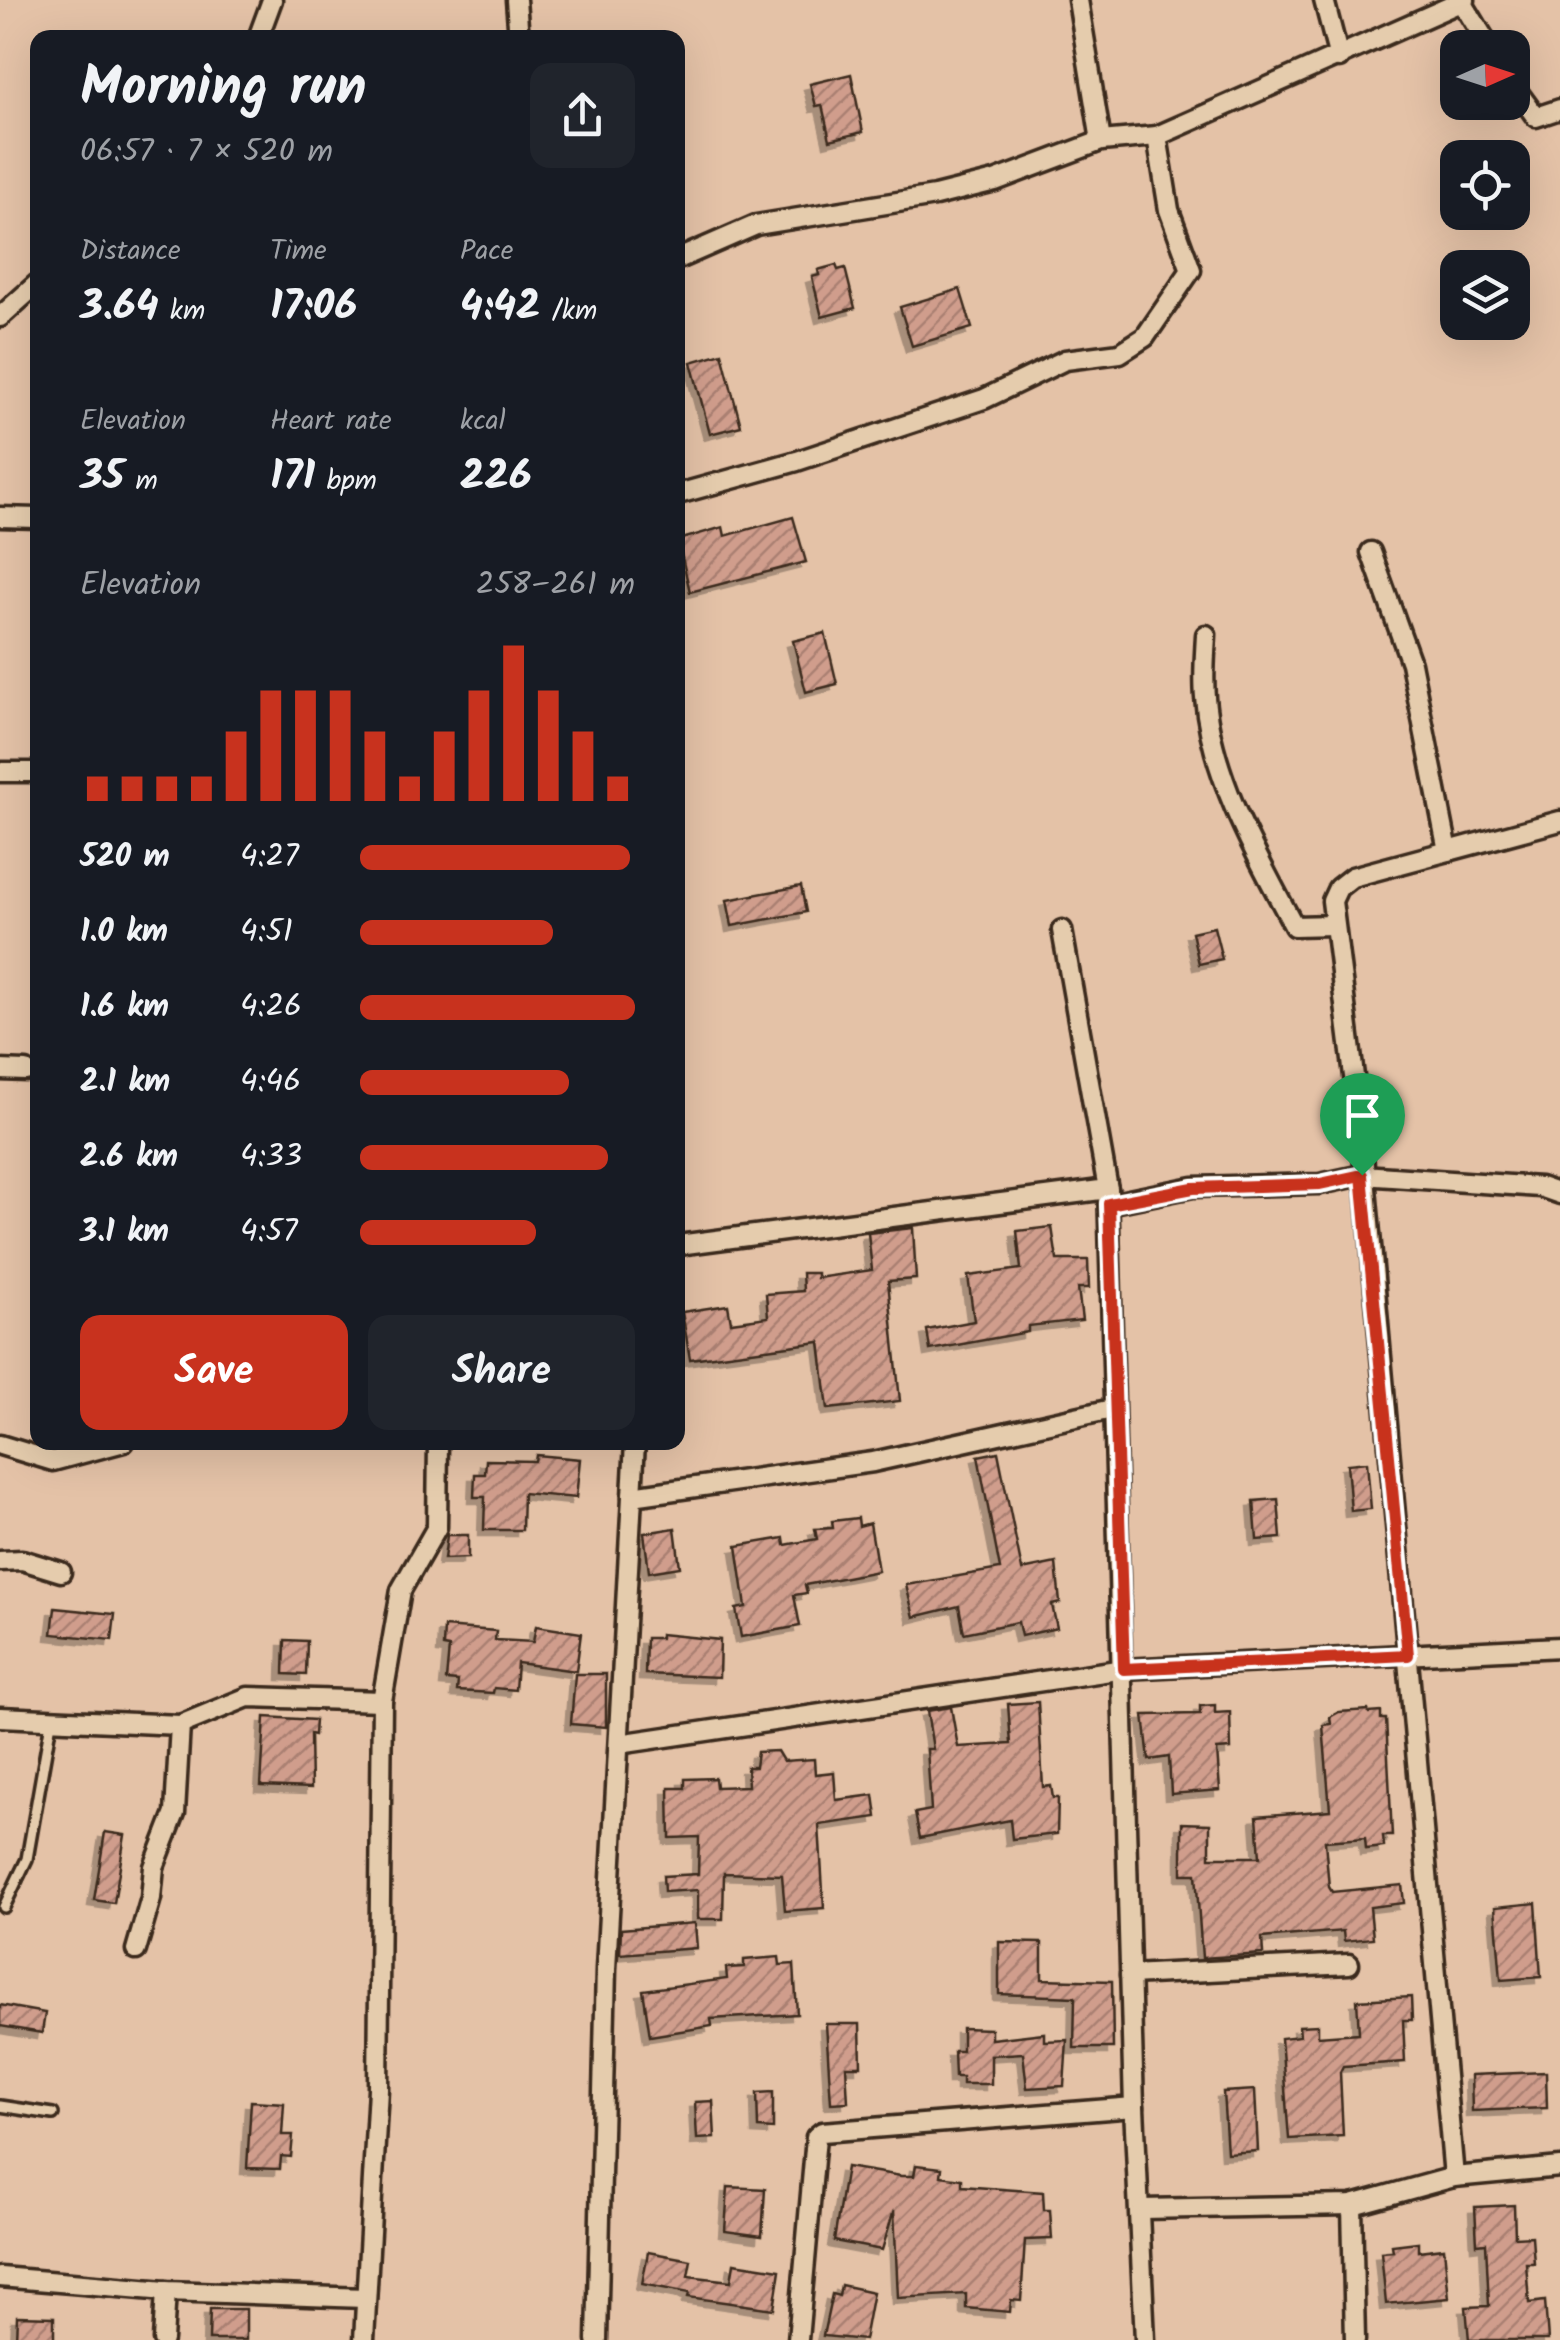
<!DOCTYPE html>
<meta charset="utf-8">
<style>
body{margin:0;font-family:Kalam,sans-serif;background:#20242c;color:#f1f3f6;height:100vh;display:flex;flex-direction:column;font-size:38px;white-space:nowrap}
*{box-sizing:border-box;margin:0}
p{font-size:32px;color:#9ea1a6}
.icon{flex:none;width:55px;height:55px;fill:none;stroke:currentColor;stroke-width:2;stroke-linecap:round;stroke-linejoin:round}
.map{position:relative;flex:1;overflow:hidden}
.details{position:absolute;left:30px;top:30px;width:655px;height:1420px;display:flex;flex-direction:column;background:#171b24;border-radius:20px;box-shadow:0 10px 40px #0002}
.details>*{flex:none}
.needle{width:65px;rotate:87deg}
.tools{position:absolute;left:1440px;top:30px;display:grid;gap:20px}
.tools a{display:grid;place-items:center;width:90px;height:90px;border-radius:20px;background:#171b24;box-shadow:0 10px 40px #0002;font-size:50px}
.pin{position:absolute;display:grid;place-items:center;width:85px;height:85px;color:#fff;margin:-102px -42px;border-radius:50% 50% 50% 0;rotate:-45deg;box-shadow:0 0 10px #0007}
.pin .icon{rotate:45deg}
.round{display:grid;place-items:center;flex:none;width:105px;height:105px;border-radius:20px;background:#20242c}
.headline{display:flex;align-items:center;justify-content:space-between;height:170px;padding:0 50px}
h1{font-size:55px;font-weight:800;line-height:75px}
.stats{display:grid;grid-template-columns:repeat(3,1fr);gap:15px;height:170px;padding:10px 50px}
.stats div{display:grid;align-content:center}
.stats b{font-size:42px;font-weight:800}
.stats small{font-size:28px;font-weight:400}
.stats p{font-size:28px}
.chart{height:280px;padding:20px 50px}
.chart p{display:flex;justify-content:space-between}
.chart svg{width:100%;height:180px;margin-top:10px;stroke:#c8321e;stroke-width:6}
.action{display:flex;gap:20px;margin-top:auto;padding:20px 50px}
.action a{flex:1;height:115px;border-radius:20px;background:#c8321e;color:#fff;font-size:40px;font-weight:800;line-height:115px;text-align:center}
.action a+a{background:#20242c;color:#f1f3f6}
ul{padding:0 50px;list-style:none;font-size:32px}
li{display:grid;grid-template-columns:160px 120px 1fr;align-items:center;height:75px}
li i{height:25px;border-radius:12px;background:#c8321e}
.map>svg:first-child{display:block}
</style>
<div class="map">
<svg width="1560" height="2340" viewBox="0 0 1560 2340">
<defs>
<pattern id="building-hatch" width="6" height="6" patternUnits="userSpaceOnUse" patternTransform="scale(2.5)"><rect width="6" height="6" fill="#d09d8c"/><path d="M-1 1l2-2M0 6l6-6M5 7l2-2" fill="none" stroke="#aa8072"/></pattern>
<filter id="shadow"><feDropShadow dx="-6" dy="6" stdDeviation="0" flood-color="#0004"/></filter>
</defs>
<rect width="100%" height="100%" fill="#e4c2a7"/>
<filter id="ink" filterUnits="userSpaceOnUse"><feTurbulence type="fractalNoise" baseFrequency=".01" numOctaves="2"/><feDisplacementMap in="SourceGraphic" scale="20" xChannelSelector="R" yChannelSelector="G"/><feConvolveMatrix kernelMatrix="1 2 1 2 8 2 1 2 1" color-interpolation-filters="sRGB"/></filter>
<g filter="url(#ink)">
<g fill="url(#building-hatch)" stroke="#3b2a1e" stroke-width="2.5" filter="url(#shadow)">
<path d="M851,74L863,132L830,140L822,105L816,106L810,84Z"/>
<path d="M836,265L838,270L845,268L855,308L822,317L812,277L819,275L818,270Z"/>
<path d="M960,289L972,328L912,346L900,307Z"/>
<path d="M722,353L741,426L710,434L691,362Z"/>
<path d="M793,517L806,562L690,592L678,540L723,527L725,536Z"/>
<path d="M825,633L837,684L806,692L793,641Z"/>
<path d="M801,886L806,912L732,926L727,900Z"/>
<path d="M1214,927L1222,959L1199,964L1192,932Z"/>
<path d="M1052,1227L1057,1260H1088L1089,1288H1078L1082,1320L1028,1326V1332L930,1350L927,1330L974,1321L968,1276L1021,1269L1017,1231Z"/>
<path d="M913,1228L916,1279L888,1281L900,1401L828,1409L820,1342L690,1359L682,1312L728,1305L731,1322L768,1317L766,1294L803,1291L802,1273H817V1278L872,1270L868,1233Z"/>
<path d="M998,1452L1022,1570L1056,1563L1060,1603L1052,1605L1057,1628L1021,1636L1018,1622L964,1633L959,1606L914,1617L906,1585L1000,1569L978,1456Z"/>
<path d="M536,1455L580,1459L576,1498L523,1493L522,1530H484L485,1497H474L475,1474H485L486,1460L535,1461Z"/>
<path d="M1367,1462L1371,1509L1351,1511L1347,1464Z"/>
<path d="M1278,1499L1281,1538L1257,1540L1254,1501Z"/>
<path d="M858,1518L859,1526L870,1523L878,1571L805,1585L807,1593L794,1595L800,1626L741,1637L736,1609L746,1607L737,1546L784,1538L785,1545L817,1539L815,1529L833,1528L832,1521Z"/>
<path d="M675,1528L680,1567L649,1572L644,1533Z"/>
<path d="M447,1535H468V1558L444,1559Z"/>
<path d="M55,1608L115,1614L112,1640L52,1634Z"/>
<path d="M536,1626L581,1633L576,1671L517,1663L515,1690L494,1688L493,1693L457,1691L458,1681L446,1680L449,1648L443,1647L444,1627L496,1631L495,1640L533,1642Z"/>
<path d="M660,1634L720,1640L719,1677L645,1674L646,1638H660Z"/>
<path d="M285,1640L307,1641L306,1675L284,1674Z"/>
<path d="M575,1674H606V1727L571,1724Z"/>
<path d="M1038,1702L1043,1787L1051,1786L1053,1798H1058L1057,1834L1012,1839L1010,1820L920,1838L915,1813L931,1810L927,1749H933L927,1711L951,1707L958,1747L1011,1744L1008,1704Z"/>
<path d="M1215,1705V1713L1230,1712L1231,1749L1217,1750L1220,1790L1171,1794L1169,1757L1149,1760L1144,1715L1200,1714V1706Z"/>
<path d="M1368,1710L1369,1713L1381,1712V1719H1386L1392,1836H1383L1384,1847L1366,1849L1365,1838L1325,1841L1329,1887L1332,1892L1402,1885L1404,1903L1370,1907L1373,1938L1344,1941L1343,1931L1262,1938L1263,1954L1202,1958L1196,1874H1182V1823L1210,1824V1857H1260L1257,1816L1330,1810L1323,1725L1331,1724L1330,1717L1339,1712Z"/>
<path d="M265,1717L315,1720L314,1735L310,1734L311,1788L261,1786Z"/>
<path d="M777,1751L783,1761L814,1759L815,1774L834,1772L836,1800L874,1795L877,1817L819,1825L824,1908L785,1911L782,1875L724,1873L723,1919H698V1890L664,1892L663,1876L698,1874L699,1837L670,1838L669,1788H685V1779L715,1778L716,1787L748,1786L747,1767H755L757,1752Z"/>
<path d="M105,1832L125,1835L114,1903L94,1900Z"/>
<path d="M1536,1903L1541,1977L1501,1980L1495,1907Z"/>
<path d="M695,1923L697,1948L620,1954L621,1929Z"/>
<path d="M999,1942L1042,1943V1979L1112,1981L1113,2048H1074L1075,1997L999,1994Z"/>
<path d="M779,1957L780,1965L794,1964L797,2014L711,2019L712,2026L650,2036L643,1990L727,1979L726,1968L744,1967V1960Z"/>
<path d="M1411,1997L1412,2020H1403L1405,2062L1343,2066L1340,2072L1343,2136L1289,2139L1281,2038L1300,2036L1299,2026L1318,2025V2036L1359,2033L1357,2000Z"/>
<path d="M0,2005L45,2013L42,2033L0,2026Z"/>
<path d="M826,2024H860L861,2066H846L848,2102L831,2103Z"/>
<path d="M962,2028L991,2029V2039L1044,2033V2041L1067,2040L1064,2086L1027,2088L1023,2053L991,2055V2084H962V2077H955L954,2051H962Z"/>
<path d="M1546,2072L1547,2108L1472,2111L1471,2075Z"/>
<path d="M1255,2090L1258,2151L1227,2153L1223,2092Z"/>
<path d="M773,2092V2129L758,2128L757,2093Z"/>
<path d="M251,2101L284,2103L282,2135H293L291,2157L281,2156L280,2169L247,2168Z"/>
<path d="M713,2101L715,2138L697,2139L695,2102Z"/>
<path d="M916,2165L942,2168L941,2176L962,2179V2186L1043,2192L1044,2210H1050L1052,2239L1025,2240L1021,2301L1011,2300L1010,2312L966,2308V2294L898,2298L894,2210L882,2250L834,2241L846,2167L901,2176H914Z"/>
<path d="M728,2187L765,2189L762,2236L725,2231Z"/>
<path d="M1514,2205L1515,2237L1532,2236L1534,2263H1526L1529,2303L1545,2301L1548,2340H1469L1466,2307L1489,2306L1486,2243L1477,2244L1475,2207Z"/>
<path d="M1418,2242V2251L1444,2248L1449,2298L1386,2304L1381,2252L1393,2251L1392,2245Z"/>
<path d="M648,2252L691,2260L688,2276L731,2281L734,2263L780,2270L774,2309L688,2297L689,2293L642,2284Z"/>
<path d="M841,2285L873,2292L864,2340L823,2336L832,2294L839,2296Z"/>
<path d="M210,2309H246V2340H209Z"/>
<path d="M17,2316L54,2317V2340H16Z"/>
</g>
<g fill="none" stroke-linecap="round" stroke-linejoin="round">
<g stroke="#3b2a1e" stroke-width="16">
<g id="lane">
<path d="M4,1907L27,1859L51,1722"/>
<path d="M0,2106L53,2114"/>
</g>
</g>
<g stroke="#3b2a1e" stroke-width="25">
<g id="street">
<path d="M516,0L519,38"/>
<path d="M1078,0L1101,141"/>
<path d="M1324,0L1339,58"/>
<path d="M1462,2L1490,48"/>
<path d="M258,38L272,0"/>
<path d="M1512,84L1536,117L1560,109"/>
<path d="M678,259L756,225L935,196L995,181L1101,141L1157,136L1465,0"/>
<path d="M0,317L38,283"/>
<path d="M678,494L797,461L984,399L1065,360L1120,353L1145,337L1191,270L1169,210L1157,136"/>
<path d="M0,517L38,518"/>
<path d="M1371,552L1411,663L1448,851"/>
<path d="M1206,635C1205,655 1203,676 1205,697C1211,776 1257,857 1294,926L1333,925"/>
<path d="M0,772H38"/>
<path d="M1062,930L1108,1189"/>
<path d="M0,1070L26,1071"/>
<path d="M1109,1204L1193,1187L1320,1184L1362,1175L1540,1187L1560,1194"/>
<path d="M678,1245L1108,1189L1134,2107L1145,2340"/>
<path d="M0,1445L53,1461L124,1442"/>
<path d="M632,1496L873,1462L1112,1409"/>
<path d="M0,1561L22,1560L61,1572"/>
<path d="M0,1717L180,1725L248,1697L382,1701"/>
<path d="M619,1744L1124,1669L1560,1647"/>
<path d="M136,1950L151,1898L154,1867L175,1813L180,1725"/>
<path d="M1130,1975L1349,1964"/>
<path d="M1454,2177L1361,1132L1332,901L1338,888L1352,877L1560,821"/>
<path d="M1352,2205L1355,2340"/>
<path d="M1142,2209L1352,2205L1454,2177L1560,2167"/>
<path d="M0,2277L166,2291L365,2298"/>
<path d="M163,2340L166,2291"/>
<path d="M364,2340L378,2089L382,1701L401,1590L437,1527L438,1442"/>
<path d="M597,2340L606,1969L635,1442"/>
<path d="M798,2340L816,2137L822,2132L1134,2107"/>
</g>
</g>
<use href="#lane" stroke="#e5ccad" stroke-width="9"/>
<use href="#street" stroke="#e5ccad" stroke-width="18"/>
</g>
</g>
<g fill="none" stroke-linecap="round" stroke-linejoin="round" filter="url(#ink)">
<g stroke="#fff" stroke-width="20">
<path id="route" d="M1362,1175L1408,1655L1124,1669L1109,1204L1193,1188L1320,1184Z"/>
</g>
<use href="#route" stroke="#c8321e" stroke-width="12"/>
</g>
</svg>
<div class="tools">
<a><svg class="needle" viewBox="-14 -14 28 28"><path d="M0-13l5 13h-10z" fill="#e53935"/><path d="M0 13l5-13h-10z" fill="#9ea1a6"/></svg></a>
<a><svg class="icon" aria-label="locate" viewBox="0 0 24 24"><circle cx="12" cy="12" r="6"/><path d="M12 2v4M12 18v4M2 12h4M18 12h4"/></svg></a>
<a><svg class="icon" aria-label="layers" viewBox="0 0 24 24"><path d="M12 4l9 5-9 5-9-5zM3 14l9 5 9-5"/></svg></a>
</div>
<div class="pin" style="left:1362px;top:1175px;background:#1e9e55"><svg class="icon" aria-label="arrive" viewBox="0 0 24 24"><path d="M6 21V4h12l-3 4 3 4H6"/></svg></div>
<section class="details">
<div class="headline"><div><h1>Morning run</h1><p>06:57 · 7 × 520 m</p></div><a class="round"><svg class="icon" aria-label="share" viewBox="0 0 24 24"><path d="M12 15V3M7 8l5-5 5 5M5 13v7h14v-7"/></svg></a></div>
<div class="stats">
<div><p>Distance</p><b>3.64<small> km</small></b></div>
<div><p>Time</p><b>17:06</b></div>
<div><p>Pace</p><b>4:42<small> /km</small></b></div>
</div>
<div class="stats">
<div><p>Elevation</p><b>35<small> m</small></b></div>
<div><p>Heart rate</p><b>171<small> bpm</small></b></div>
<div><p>kcal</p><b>226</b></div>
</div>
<div class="chart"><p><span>Elevation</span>258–261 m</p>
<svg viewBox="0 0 160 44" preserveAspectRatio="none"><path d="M5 44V38M15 44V38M25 44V38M35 44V38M45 44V27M55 44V17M65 44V17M75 44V17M85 44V27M95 44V38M105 44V27M115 44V17M125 44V6M135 44V17M145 44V27M155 44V38"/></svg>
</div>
<ul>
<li><b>520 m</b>4:27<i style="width:98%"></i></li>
<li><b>1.0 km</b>4:51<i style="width:70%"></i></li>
<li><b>1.6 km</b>4:26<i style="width:100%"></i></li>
<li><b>2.1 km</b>4:46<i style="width:76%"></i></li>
<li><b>2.6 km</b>4:33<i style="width:90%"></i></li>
<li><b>3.1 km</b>4:57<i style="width:64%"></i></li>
</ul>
<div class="action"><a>Save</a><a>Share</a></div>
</section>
</div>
